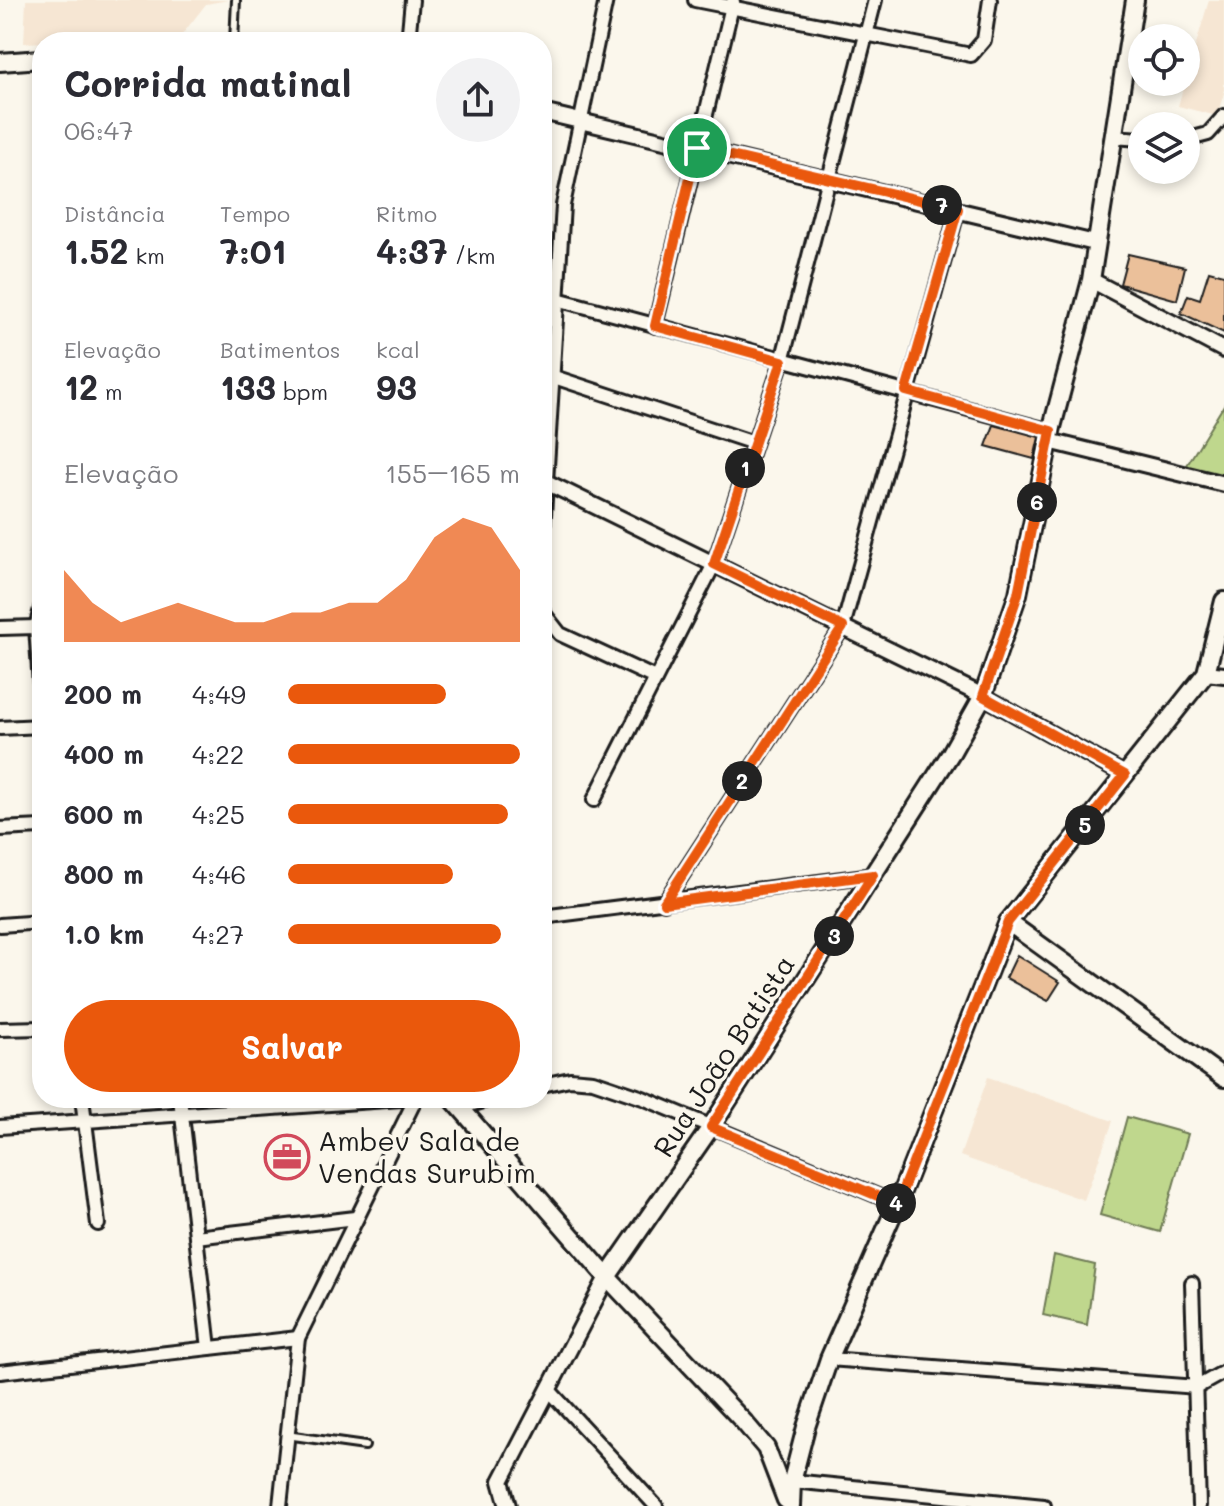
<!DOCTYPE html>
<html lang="pt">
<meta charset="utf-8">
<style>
body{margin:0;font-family:Mali,sans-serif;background:#f2f2f3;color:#2b2b33;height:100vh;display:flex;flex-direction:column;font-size:30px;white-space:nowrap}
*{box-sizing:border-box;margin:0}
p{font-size:26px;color:#7c7c81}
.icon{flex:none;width:44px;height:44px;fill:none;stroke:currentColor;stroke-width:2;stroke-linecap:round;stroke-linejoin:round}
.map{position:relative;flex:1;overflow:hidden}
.sheet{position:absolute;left:32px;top:32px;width:520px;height:1076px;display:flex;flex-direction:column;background:#fff;border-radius:32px;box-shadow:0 4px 12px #0003}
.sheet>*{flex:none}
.tools{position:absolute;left:1128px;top:24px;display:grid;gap:16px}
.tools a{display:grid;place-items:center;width:72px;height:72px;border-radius:50%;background:#fff;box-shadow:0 4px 12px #0003;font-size:40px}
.pin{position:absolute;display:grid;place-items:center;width:68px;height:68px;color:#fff;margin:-34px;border:4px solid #fff;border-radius:50%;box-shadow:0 2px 8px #0007}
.km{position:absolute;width:40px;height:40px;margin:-20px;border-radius:50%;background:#222;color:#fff;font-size:22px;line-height:40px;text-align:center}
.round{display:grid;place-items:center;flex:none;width:84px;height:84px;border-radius:42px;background:#f2f2f3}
.head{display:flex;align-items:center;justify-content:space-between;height:136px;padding:0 32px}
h1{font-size:36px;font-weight:800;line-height:60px}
.metrics{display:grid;grid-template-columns:repeat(3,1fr);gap:12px;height:136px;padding:8px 32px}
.metrics div{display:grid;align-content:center}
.metrics b{font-size:34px;font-weight:800}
.metrics small{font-size:22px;font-weight:400}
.metrics p{font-size:22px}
.chart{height:224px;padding:16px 32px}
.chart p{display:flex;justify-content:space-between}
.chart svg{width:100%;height:144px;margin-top:8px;fill:#ea580c;opacity:.7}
.cta{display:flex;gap:16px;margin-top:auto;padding:16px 32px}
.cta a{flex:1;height:92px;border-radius:48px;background:#ea580c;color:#fff;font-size:32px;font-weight:800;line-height:92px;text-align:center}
ul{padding:0 32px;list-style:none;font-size:26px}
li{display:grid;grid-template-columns:128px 96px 1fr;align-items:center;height:60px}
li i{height:20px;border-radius:10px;background:#ea580c}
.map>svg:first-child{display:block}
</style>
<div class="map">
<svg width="1224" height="1506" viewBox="0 0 1224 1506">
<rect width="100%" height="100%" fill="#fbf7ec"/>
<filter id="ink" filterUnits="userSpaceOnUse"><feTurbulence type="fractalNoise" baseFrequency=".0125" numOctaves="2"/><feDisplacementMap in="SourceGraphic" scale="16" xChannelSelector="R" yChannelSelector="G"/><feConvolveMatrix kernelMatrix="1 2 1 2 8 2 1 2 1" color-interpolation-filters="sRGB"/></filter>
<g filter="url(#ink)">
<g fill="#f6e6d3">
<path d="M26,0H228L206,4L181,36L24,43Z"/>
<path d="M1209,0H1224V93L1217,116L1178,106Z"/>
<path d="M988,1077L1113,1121L1084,1200L960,1156Z"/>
</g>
<g fill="#bfd78d" stroke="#6e7a54" stroke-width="2">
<path d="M1224,405V480L1184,470Z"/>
<path d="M1127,1117L1188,1134L1160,1232L1100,1215Z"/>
<path d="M1054,1255L1095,1265L1087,1325L1043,1315Z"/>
</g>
<g fill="#ebc09a" stroke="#1c1c1c" stroke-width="2">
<path d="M1128,254L1185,267L1177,300L1120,284Z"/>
<path d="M1209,271L1224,275V333L1181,313L1188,295L1200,299Z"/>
<path d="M994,425L1039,437L1034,459L986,446Z"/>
<path d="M1017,955L1060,982L1048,1001L1006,978Z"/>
</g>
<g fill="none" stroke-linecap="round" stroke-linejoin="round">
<g stroke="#1c1c1c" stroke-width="12">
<g id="service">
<path d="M234,42L236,0"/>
<path d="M286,1435L365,1446"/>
</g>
</g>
<g stroke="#1c1c1c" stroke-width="18">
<g id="minor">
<path d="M695,0L971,55L984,40L990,0"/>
<path d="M408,42L412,0"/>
<path d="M1112,137L1142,139"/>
<path d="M1186,140L1208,134L1224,116"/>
<path d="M542,295L1051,431"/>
<path d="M655,326L733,2"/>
<path d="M542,373L754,443"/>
<path d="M542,548L563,205L606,0"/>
<path d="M42,605L36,627L42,713"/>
<path d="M542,611L560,634L655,678"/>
<path d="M0,628L36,627"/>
<path d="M0,728L42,726"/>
<path d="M594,800L714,564L782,361L875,0"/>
<path d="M0,829L42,827"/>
<path d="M664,903L843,627L958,209"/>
<path d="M542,917L873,875"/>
<path d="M0,925L42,922"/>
<path d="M0,1029L42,1028"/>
<path d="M542,1085L570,1079L593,1081L643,1098L897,1204"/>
<path d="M82,1098L98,1224"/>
<path d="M180,1098L209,1348"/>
<path d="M459,1108L494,1098"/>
<path d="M0,1127L416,1098"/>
<path d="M196,1237L355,1218"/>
<path d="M1192,1283L1199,1506"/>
<path d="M829,1359L1197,1387L1224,1372"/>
<path d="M0,1372L298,1338"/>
<path d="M549,1390L656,1506"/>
<path d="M792,1481L1044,1506"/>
<path d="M280,1506L298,1338L416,1098"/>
</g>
</g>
<g stroke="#1c1c1c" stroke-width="20">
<g id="tertiary">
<path d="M542,112L1095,243"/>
<path d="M1091,280L1224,350"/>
<path d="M1049,441L1224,484"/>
<path d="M542,480L983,696L1125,775"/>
<path d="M1206,673L1224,675"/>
<path d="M508,1506L501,1481L607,1277"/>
</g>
</g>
<g stroke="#1c1c1c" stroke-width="22">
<g id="secondary">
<path d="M0,62L42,59"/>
<path d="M1008,922L1224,1078"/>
<path d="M452,1098L607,1277L744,1422L766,1448L786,1500"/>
<path d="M607,1277L711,1127L951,753L983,696L1018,594L1051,431L1091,280L1135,0"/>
<path d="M791,1506L792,1481L806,1427L829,1359L897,1204L1008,922L1206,673L1224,601"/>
</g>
</g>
<use href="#service" stroke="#fbf7ec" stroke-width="6"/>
<use href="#minor" stroke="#fbf7ec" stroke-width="12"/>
<use href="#tertiary" stroke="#fbf7ec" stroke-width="14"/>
<use href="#secondary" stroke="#fbf7ec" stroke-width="16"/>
</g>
</g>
<g fill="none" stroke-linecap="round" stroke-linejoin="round" filter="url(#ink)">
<g stroke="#fff" stroke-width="16">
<path id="route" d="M697,148L958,209L906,391L1051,431L1018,594L983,696L1125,775L1008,922L897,1204L711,1127L873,875L664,903L843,627L714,564L782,361L655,326Z"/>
</g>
<use href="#route" stroke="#ea580c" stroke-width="10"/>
</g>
<defs>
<g id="office-ring" transform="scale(2.3)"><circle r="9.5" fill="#fbf7ec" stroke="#d1495b" stroke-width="1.5"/><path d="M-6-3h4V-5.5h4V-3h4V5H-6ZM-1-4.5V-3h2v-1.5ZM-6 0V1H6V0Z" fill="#d1495b"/></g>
</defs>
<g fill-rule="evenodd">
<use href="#office-ring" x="287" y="1157"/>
</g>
<g text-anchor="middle" stroke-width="7" stroke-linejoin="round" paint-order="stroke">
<g font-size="28" fill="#1c1c1c" stroke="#fbf7ec">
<text transform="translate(724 1056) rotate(-57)" y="10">Rua João Batista</text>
</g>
<g font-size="28" fill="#1c1c1c" stroke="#fbf7ec" text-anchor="start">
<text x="318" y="1151">Ambev Sala de<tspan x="318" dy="32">Vendas Surubim</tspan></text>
</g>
</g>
</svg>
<div class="tools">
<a><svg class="icon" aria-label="locate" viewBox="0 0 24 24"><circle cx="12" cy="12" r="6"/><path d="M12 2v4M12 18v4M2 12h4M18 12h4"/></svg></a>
<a><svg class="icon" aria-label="layers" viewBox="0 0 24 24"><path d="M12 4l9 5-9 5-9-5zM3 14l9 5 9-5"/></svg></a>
</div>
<div class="pin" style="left:697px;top:148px;background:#1e9e55"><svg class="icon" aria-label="arrive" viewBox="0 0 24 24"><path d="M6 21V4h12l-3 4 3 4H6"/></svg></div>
<b class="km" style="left:745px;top:468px">1</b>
<b class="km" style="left:742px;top:781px">2</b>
<b class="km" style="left:834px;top:936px">3</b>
<b class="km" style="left:896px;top:1203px">4</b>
<b class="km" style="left:1085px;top:825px">5</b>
<b class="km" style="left:1037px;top:502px">6</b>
<b class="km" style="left:942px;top:205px">7</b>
<section class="sheet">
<div class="head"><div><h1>Corrida matinal</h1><p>06:47</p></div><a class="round"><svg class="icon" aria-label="share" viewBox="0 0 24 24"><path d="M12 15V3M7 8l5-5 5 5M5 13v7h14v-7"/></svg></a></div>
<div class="metrics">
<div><p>Distância</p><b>1.52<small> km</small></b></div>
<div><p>Tempo</p><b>7:01</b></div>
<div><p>Ritmo</p><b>4:37<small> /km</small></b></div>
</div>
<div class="metrics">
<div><p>Elevação</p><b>12<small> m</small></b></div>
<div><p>Batimentos</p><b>133<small> bpm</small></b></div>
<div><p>kcal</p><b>93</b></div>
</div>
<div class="chart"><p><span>Elevação</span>155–165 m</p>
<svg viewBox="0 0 160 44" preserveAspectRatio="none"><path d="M0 44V22L10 32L20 38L30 35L40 32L50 35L60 38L70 38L80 35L90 35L100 32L110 32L120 25L130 12L140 6L150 9L160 22V44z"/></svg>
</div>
<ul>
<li><b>200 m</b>4:49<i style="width:68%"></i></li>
<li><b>400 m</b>4:22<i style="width:100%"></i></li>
<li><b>600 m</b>4:25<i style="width:95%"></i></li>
<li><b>800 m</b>4:46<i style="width:71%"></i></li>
<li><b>1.0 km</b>4:27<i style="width:92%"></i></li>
</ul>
<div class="cta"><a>Salvar</a></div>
</section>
</div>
